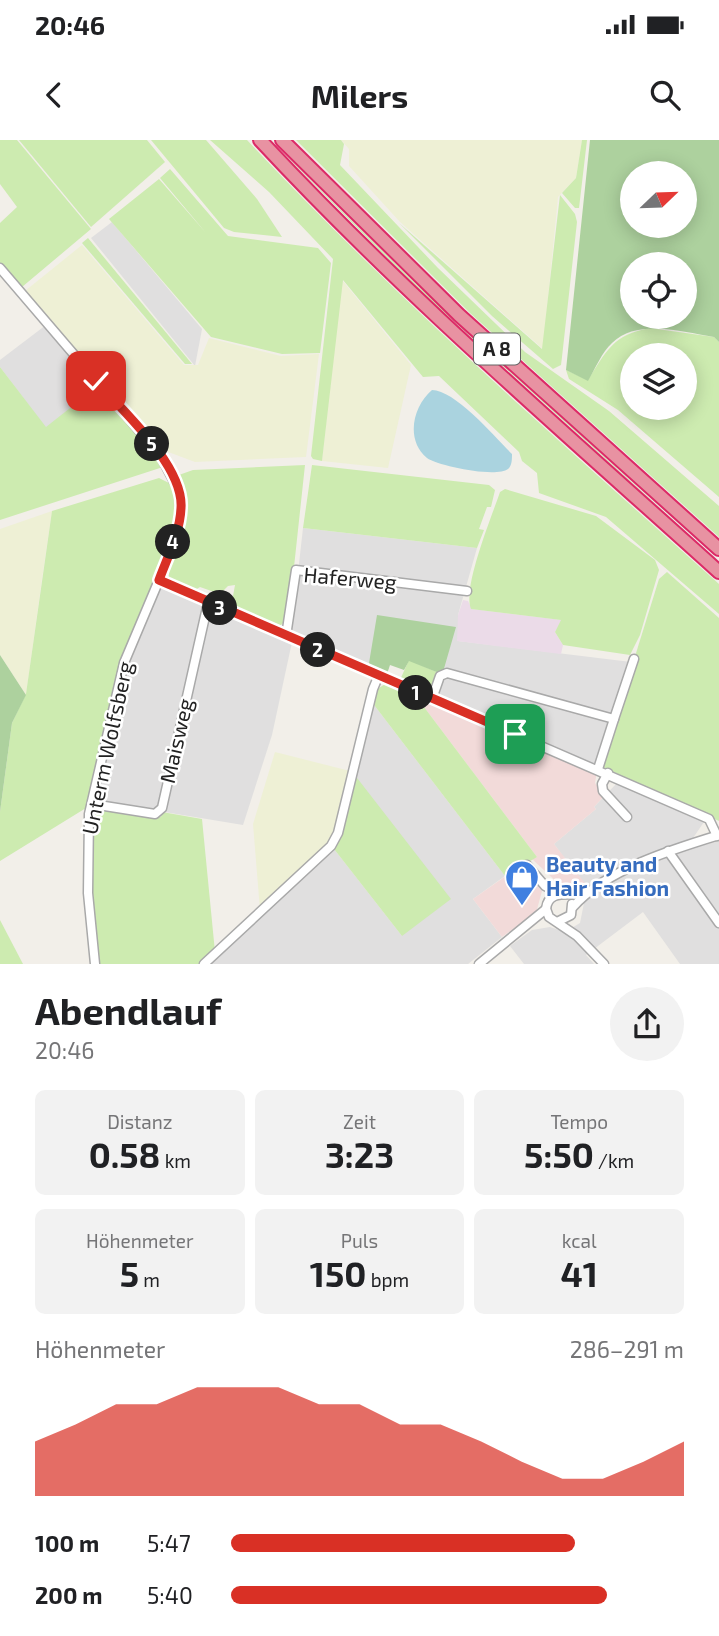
<!DOCTYPE html>
<html lang="de">
<meta charset="utf-8">
<style>
body{margin:0;font-family:"Exo 2",sans-serif;background:#f2f2f2;color:#202124;height:100vh;display:flex;flex-direction:column;font-size:26px;white-space:nowrap}
*{box-sizing:border-box;margin:0}
p{font-size:23px;color:#757577}
.icon{flex:none;width:38px;height:38px;fill:none;stroke:currentColor;stroke-width:2;stroke-linecap:round;stroke-linejoin:round}
.map{position:relative;height:824px;overflow:hidden}
.panel{display:flex;flex-direction:column;background:#fff;flex:1}
.panel>*{flex:none}
.needle{width:46px;rotate:67deg}
.buttons{position:absolute;left:620px;top:21px;display:grid;gap:14px}
.buttons a{display:grid;place-items:center;width:77px;height:77px;border-radius:50%;background:#fff;box-shadow:0 4px 18px #0003;font-size:35px}
.pin{position:absolute;display:grid;place-items:center;width:60px;height:60px;color:#fff;margin:-30px;border-radius:14px;box-shadow:0 4px 10px #0006}
.km{position:absolute;width:35px;height:35px;margin:-18px;border-radius:50%;background:#222;color:#fff;font-size:19px;line-height:35px;text-align:center}
.round{display:grid;place-items:center;flex:none;width:74px;height:74px;border-radius:37px;background:#f2f2f2}
.head{display:flex;align-items:center;justify-content:space-between;height:119px;padding:0 35px}
h1{font-size:38px;font-weight:700;line-height:52px}
.stats{display:grid;grid-template-columns:repeat(3,1fr);gap:10px;height:119px;padding:7px 35px}
.stats div{display:grid;align-content:center;border-radius:10px;background:#f2f2f2;text-align:center}
.stats b{font-size:35px;font-weight:700}
.stats small{font-size:19px;font-weight:400}
.stats p{font-size:19px}
.chart{height:196px;padding:14px 35px}
.chart p{display:flex;justify-content:space-between}
.chart svg{width:100%;height:126px;margin-top:7px;fill:#d93025;opacity:.7}
ul{padding:0 35px;list-style:none;font-size:23px}
li{display:grid;grid-template-columns:112px 84px 1fr;align-items:center;height:52px}
li i{height:18px;border-radius:9px;background:#d93025}
.status{display:flex;justify-content:space-between;align-items:center;height:49px;padding:0 35px;background:#fff;direction:ltr}
.status svg{height:19px;fill:currentColor}
header{display:flex;justify-content:space-between;align-items:center;height:91px;padding:0 35px;background:#fff;font-size:32px;font-weight:700}
.map>svg:first-child{display:block}
</style>
<div class="status"><b>20:46</b><svg viewBox="0 0 49 12"><path d="M0 12V9h3v3zM5 12V6h3v6zM10 12V3h3v9zM15 12V0h3v12zM26 1h20v11H26zM47 4h2v5h-2z"/></svg></div>
<header><svg class="icon" aria-label="back" viewBox="0 0 24 24"><path d="M15 5l-7 7 7 7"/></svg>Milers<svg class="icon" aria-label="search" viewBox="0 0 24 24"><circle cx="10" cy="10" r="6"/><path d="M15 15l6 6"/></svg></header>
<div class="map">
<svg width="719" height="824" viewBox="0 0 719 824">
<rect width="100%" height="100%" fill="#f2efe9"/>
<g fill="#e0dfdf">
<path d="M112,82L202,189L195,226L91,98Z"/>
<path d="M46,185L98,246L46,288L0,227V220Z"/>
<path d="M303,388L477,408L458,475V501L631,522L598,623L595,626L435,558L455,487L368,529L291,495Z"/>
<path d="M163,447L292,502L272,595L243,685L98,661L128,521L157,451Z"/>
<path d="M371,561L505,736L473,759L502,797L468,824H210L334,709L402,796L354,634Z"/>
<path d="M617,643L706,679L693,698L697,707L719,701V824H680L643,772L586,815L594,824H524L510,806L532,790L550,787L565,792L580,783L584,763L592,755L554,704L596,669L594,667Z"/>
</g>
<g fill="#f2dad9">
<path d="M415,555L597,631L595,643L604,656L594,667L596,669L554,704L588,747L578,750L560,745L532,719L537,717Z"/>
<path d="M520,726L542,751L536,773L502,797L473,759Z"/>
</g>
<path fill="#ebdbe8" d="M463,460L468,461L472,469L562,480L555,492L563,505L561,514L457,501L458,475Z"/>
<g fill="#eef0d5">
<path d="M341,0H582L576,38L558,57L543,209L400,82L349,26V9Z"/>
<path d="M82,105L184,225H198L209,198L281,216L319,214L306,317L195,322L163,310L25,151Z"/>
<path d="M342,140L411,225L388,328L322,321Z"/>
<path d="M52,371L42,439L26,555L0,515V389Z"/>
<path d="M275,612L350,631L337,691L327,707L260,770L253,684Z"/>
</g>
<g fill="#cdebb0" fill-rule="evenodd">
<path d="M0,0H17L91,89L22,147L0,123V83L17,67L0,44Z"/>
<path d="M19,0H147L165,22L91,87Z"/>
<path d="M151,0H206L257,59L282,97L234,92L224,88Z"/>
<path d="M210,0H247C395,158 558,300 719,444V474L606,377L539,353L537,333L522,321L519,312L439,236L423,237L343,140L322,321L313,319L311,316L333,119L269,52Z"/>
<path d="M270,0L419,147L719,422L417,148Z"/>
<path d="M296,0H341L344,4L340,25L438,128L525,212L609,271L719,366V397L470,173Z"/>
<path d="M582,0H587L579,68H575L562,53L576,38Z"/>
<path d="M170,29L228,96L318,108L331,123L320,213L282,214L211,197L109,79L159,39L206,93L160,38Z"/>
<path d="M560,55L575,74L577,82L562,217L561,225L553,229L492,176L399,83L542,209Z"/>
<path d="M88,98L192,224H185L82,103Z"/>
<path d="M650,188L714,197L719,202V357L618,270L569,239L566,230L588,240C607,210 613,195 650,188ZM632,215H684V268H632Z"/>
<path d="M0,227L46,287L98,246L158,316L163,327L0,380Z"/>
<path d="M305,325L290,464L285,481L280,486H272L231,467L235,445L228,446L220,454L200,447L192,452L169,440V422L185,378L176,336L193,330Z"/>
<path d="M312,325L489,345L495,350L491,367H487L479,389L484,390L477,408L303,388Z"/>
<path d="M159,338L171,344L179,374L166,414L120,525L86,668L0,721V672L12,583L26,554L52,371Z"/>
<path d="M505,349L596,376L655,420L659,430L640,495L630,515L563,505L555,492L561,480L471,469C462,448 492,376 500,352Z"/>
<path d="M667,432L719,478V681L601,626L659,439Z"/>
<path d="M409,520L439,533L432,551L427,554L399,542Z"/>
<path d="M385,544L415,555L537,717L505,736L371,561L376,550Z"/>
<path d="M354,634L451,759L402,796L334,709Z"/>
<path d="M105,667L161,677L162,672L202,679L215,812L201,824H98L90,750L94,673L98,668Z"/>
<path d="M0,780L23,824H0Z"/>
</g>
<g fill="#add19e" fill-rule="evenodd">
<path d="M590,0H719V202L714,197C682,192 638,178 612,203C602,212 595,229 588,241L566,230ZM632,33H684V86H632ZM632,124H684V177H632Z"/>
<path d="M377,475L456,487L443,532L439,533L409,521L404,530L390,525L386,537L368,529Z"/>
<path d="M0,515L26,555L12,583L0,672Z"/>
</g>
<path fill="#aad3df" d="M432,250C455,250 495,297 512,314C512,319 512,326 508,329C496,338 438,326 427,318C405,300 413,266 432,250Z"/>
<g fill="none" stroke-linecap="round" stroke-linejoin="round">
<g stroke="#a9a9a9" stroke-width="11">
<g id="minor">
<path d="M0,128L160,315L179,351L180,377L159,440L124,523L89,674L88,753L95,824"/>
<path d="M159,440L709,679L717,696"/>
<path d="M286,496L296,430L467,451"/>
<path d="M432,559L440,536L447,533L614,579L598,629"/>
<path d="M614,579L634,519"/>
<path d="M608,633L602,644L603,651L627,677"/>
<path d="M92,664L155,674L162,668L208,463"/>
<path d="M668,711L719,783"/>
<path d="M527,725L545,746L560,754"/>
<path d="M583,754C568,756 548,749 546,769L549,777L577,796L604,824"/>
<path d="M573,767C605,730 673,709 719,695"/>
<path d="M559,781L571,775L572,764"/>
<path d="M204,824L331,706L338,693L373,549L378,537"/>
<path d="M479,824L546,769"/>
</g>
</g>
<g stroke="#dc2a67" stroke-width="16">
<g id="highway">
<path d="M260,0C403,154 563,291 719,432"/>
<path d="M282,0L459,175L719,409"/>
</g>
</g>
<use href="#minor" stroke="#fff" stroke-width="8"/>
<use href="#highway" stroke="#e892a2" stroke-width="12"/>
</g>
<g fill="none" stroke-linecap="round" stroke-linejoin="round">
<g stroke="#fff" stroke-width="14">
<path id="route" d="M96,241C123,271 184,326 181,368C180,393 167,418 159,440L515,594"/>
</g>
<use href="#route" stroke="#d93025" stroke-width="9"/>
</g>
<defs>
<g id="shop-pin" transform="scale(1.75)"><path d="M0 17L-7.5 6A9.5 9.5 0 1 1 7.5 6Z" fill="#3f7fe0" stroke="#fff"/><path d="M-5-2.5h2.3a2.7 3.5 0 0 1 5.4 0H5L5.5 6h-11ZM-1.5-2.5h3a1.5 2.3 0 0 0-3 0Z" fill="#fff"/></g>
</defs>
<g fill-rule="evenodd">
<use href="#shop-pin" x="522" y="737"/>
</g>
<g text-anchor="middle" stroke-width="5" stroke-linejoin="round" paint-order="stroke">
<rect fill="#fff" stroke="#646464" stroke-width="2" x="474" y="193.5" width="46" height="31" rx="5"/>
<g font-size="19" font-weight="bold" fill="#222">
<text x="497" y="216">A 8</text>
</g>
<g font-size="21" fill="#222" stroke="#fff">
<text transform="translate(350 439) rotate(5)" y="7">Haferweg</text>
<text transform="translate(177 601) rotate(-77)" y="7">Maisweg</text>
<text transform="translate(108 608) rotate(-78)" y="7">Unterm Wolfsberg</text>
</g>
<g font-size="21" font-weight="bold" fill="#366cbe" stroke="#fff" text-anchor="start">
<text x="546" y="732">Beauty and<tspan x="546" dy="24">Hair Fashion</tspan></text>
</g>
</g>
</svg>
<div class="buttons">
<a><svg class="needle" viewBox="-14 -14 28 28"><path d="M0-13l5 13h-10z" fill="#e53935"/><path d="M0 13l5-13h-10z" fill="#757577"/></svg></a>
<a><svg class="icon" aria-label="locate" viewBox="0 0 24 24"><circle cx="12" cy="12" r="6"/><path d="M12 2v4M12 18v4M2 12h4M18 12h4"/></svg></a>
<a><svg class="icon" aria-label="layers" viewBox="0 0 24 24"><path d="M12 4l9 5-9 5-9-5zM3 14l9 5 9-5"/></svg></a>
</div>
<div class="pin" style="left:515px;top:594px;background:#1e9e55"><svg class="icon" aria-label="arrive" viewBox="0 0 24 24"><path d="M6 21V4h12l-3 4 3 4H6"/></svg></div>
<div class="pin" style="left:96px;top:241px;background:#d93025"><svg class="icon" aria-label="check" viewBox="0 0 24 24"><path d="M5 12l5 5 9-10"/></svg></div>
<b class="km" style="left:416px;top:553px">1</b>
<b class="km" style="left:318px;top:510px">2</b>
<b class="km" style="left:220px;top:468px">3</b>
<b class="km" style="left:173px;top:402px">4</b>
<b class="km" style="left:152px;top:304px">5</b>
</div>
<section class="panel">
<div class="head"><div><h1>Abendlauf</h1><p>20:46</p></div><a class="round"><svg class="icon" aria-label="share" viewBox="0 0 24 24"><path d="M12 15V3M7 8l5-5 5 5M5 13v7h14v-7"/></svg></a></div>
<div class="stats">
<div><p>Distanz</p><b>0.58<small> km</small></b></div>
<div><p>Zeit</p><b>3:23</b></div>
<div><p>Tempo</p><b>5:50<small> /km</small></b></div>
</div>
<div class="stats">
<div><p>Höhenmeter</p><b>5<small> m</small></b></div>
<div><p>Puls</p><b>150<small> bpm</small></b></div>
<div><p>kcal</p><b>41</b></div>
</div>
<div class="chart"><p><span>Höhenmeter</span>286–291 m</p>
<svg viewBox="0 0 160 44" preserveAspectRatio="none"><path d="M0 44V25L10 19L20 12L30 12L40 6L50 6L60 6L70 12L80 12L90 19L100 19L110 25L120 32L130 38L140 38L150 32L160 25V44z"/></svg>
</div>
<ul>
<li><b>100 m</b>5:47<i style="width:76%"></i></li>
<li><b>200 m</b>5:40<i style="width:83%"></i></li>
</ul>
</section>
